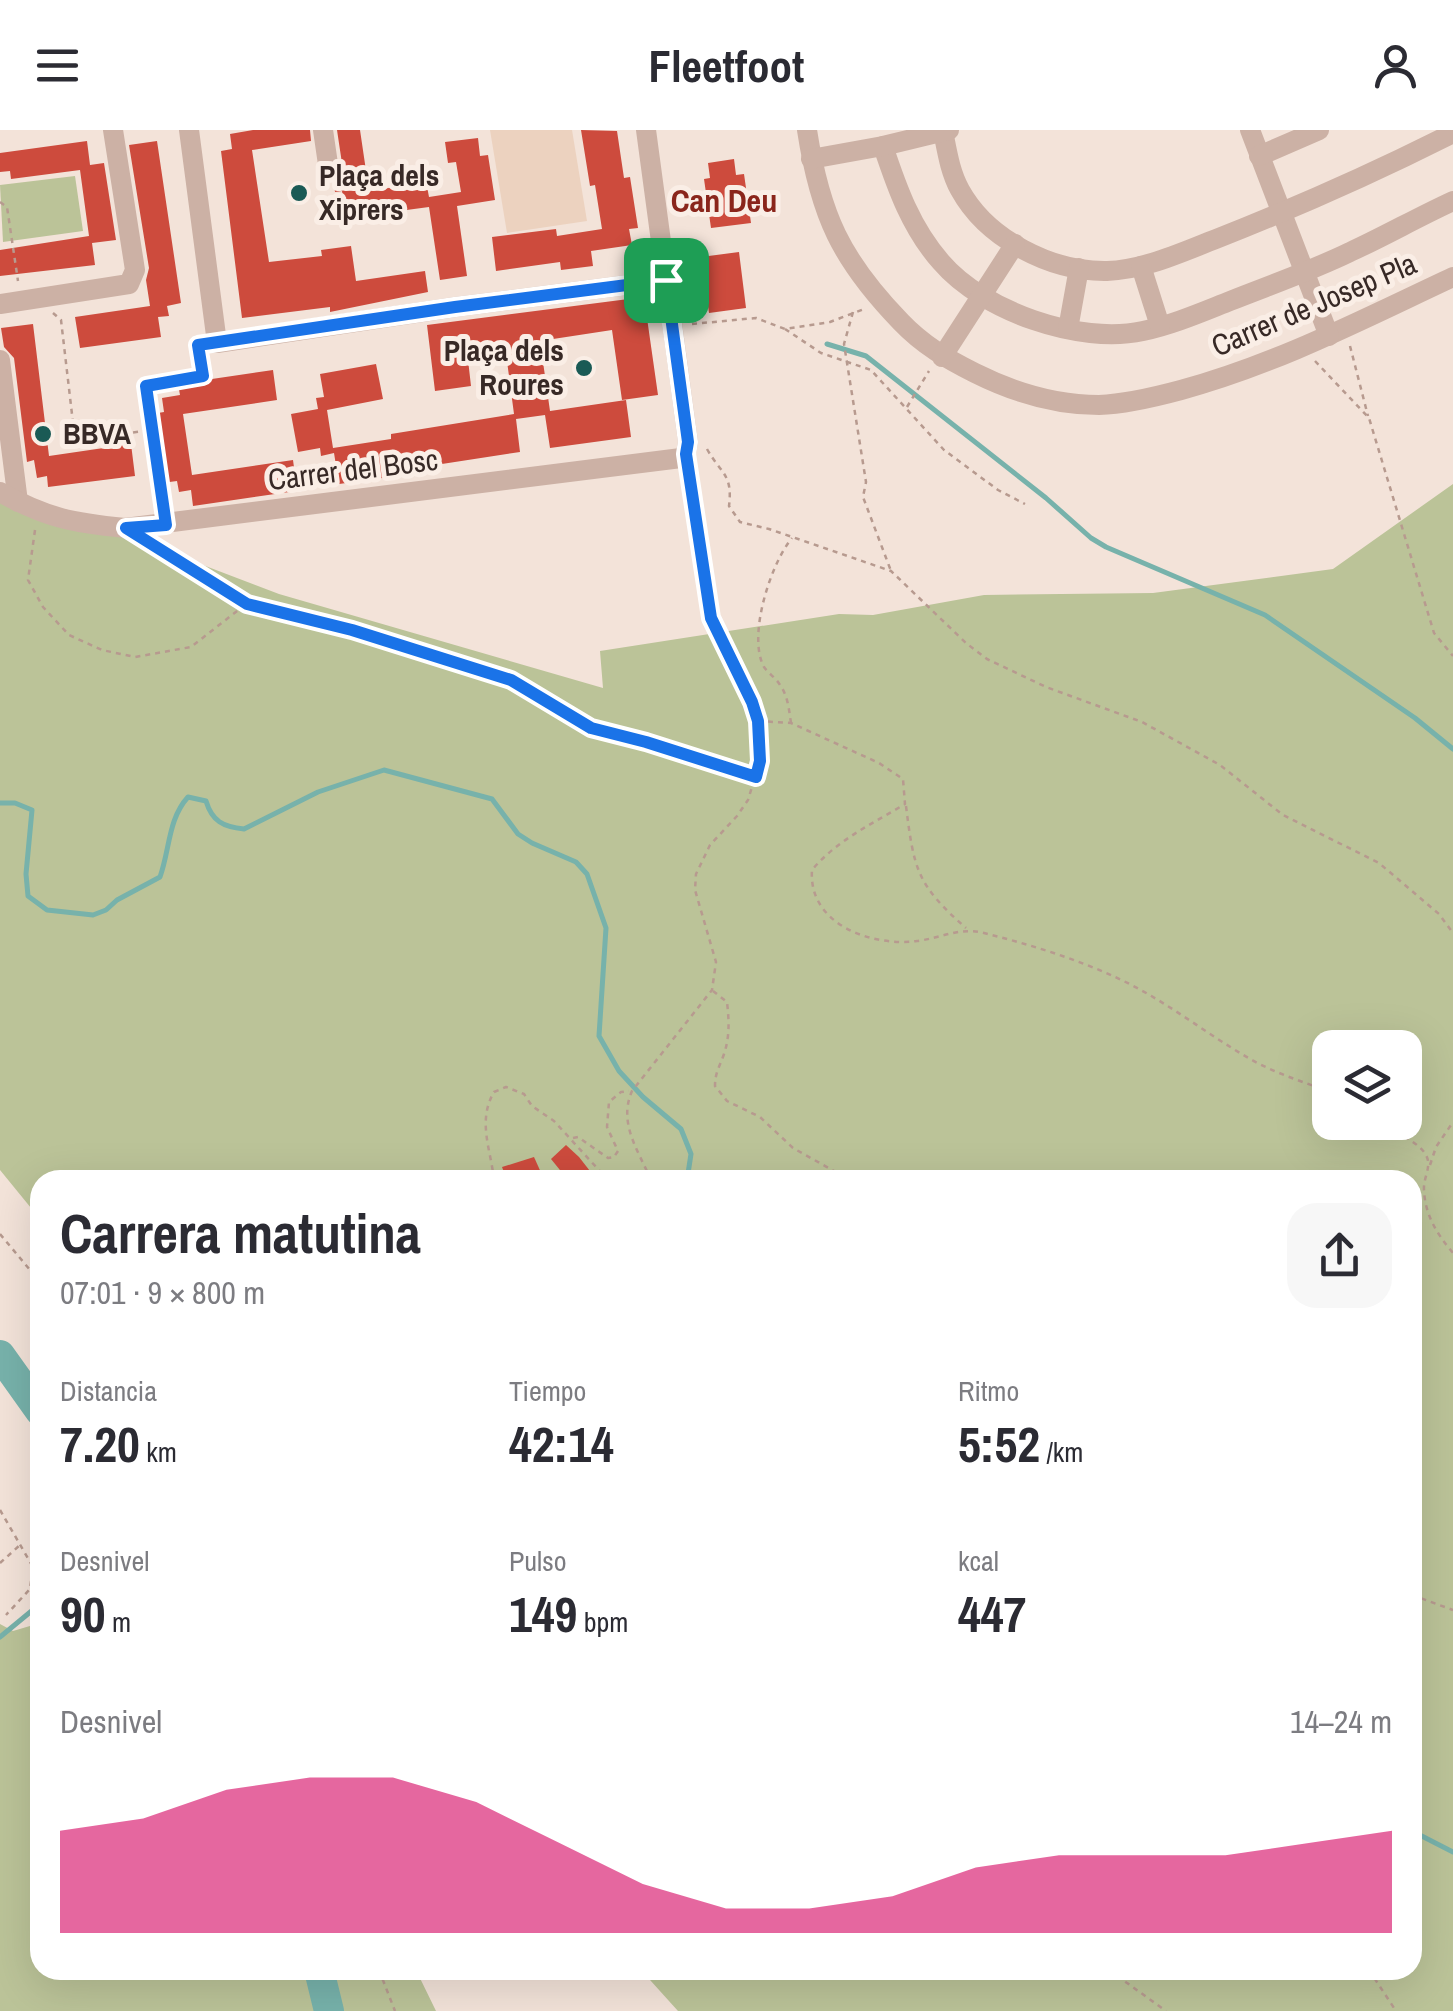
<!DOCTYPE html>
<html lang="es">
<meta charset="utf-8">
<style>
body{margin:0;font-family:"Archivo Narrow",sans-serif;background:#f7f7f7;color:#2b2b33;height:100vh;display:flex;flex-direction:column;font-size:38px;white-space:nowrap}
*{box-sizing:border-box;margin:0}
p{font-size:32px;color:#7c7c81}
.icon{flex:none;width:55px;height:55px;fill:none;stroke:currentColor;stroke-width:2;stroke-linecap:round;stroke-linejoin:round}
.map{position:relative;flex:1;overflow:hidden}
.sheet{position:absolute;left:30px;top:1040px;width:1392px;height:810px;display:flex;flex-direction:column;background:#fff;border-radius:30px;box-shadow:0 10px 40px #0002}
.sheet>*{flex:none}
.tools{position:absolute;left:1312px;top:900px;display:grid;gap:20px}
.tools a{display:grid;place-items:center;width:110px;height:110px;border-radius:20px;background:#fff;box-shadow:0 10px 40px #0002;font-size:50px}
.pin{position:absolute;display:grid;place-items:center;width:85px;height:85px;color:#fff;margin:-42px;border-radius:20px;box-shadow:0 5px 15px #0006}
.round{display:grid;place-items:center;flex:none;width:105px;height:105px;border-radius:30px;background:#f7f7f7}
.head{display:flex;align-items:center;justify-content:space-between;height:170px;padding:0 30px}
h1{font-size:55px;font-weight:700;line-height:75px}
.metrics{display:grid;grid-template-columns:repeat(3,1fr);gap:15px;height:170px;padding:10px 30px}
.metrics div{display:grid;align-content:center}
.metrics b{font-size:50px;font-weight:700}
.metrics small{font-size:28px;font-weight:400}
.metrics p{font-size:28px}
.chart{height:280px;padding:20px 30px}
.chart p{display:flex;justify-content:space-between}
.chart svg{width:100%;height:180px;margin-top:10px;fill:#db2777;opacity:.7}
header{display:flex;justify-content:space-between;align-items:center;height:130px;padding:0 30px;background:#fff;font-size:45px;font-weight:700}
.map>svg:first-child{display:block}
</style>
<header><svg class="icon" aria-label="menu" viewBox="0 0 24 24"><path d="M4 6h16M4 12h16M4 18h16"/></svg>Fleetfoot<svg class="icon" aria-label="person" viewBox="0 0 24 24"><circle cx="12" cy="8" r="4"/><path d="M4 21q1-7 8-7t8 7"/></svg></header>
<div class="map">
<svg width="1453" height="1881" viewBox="0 0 1453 1881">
<rect width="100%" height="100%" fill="#f3e3d9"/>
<g fill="#bbc398" fill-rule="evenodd">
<path d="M75,46L83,101L3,112L0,55Z"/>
<path d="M1453,354V1881H678L641,1840H1412V1050H40V1089L0,1040V362L79,393L174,424L279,464L603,558L600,521L839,484L873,485L984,465L1153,463L1333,439ZM1330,918H1405V992H1330Z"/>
<path d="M40,1493V1840H416L436,1881H0V1494L13,1501Z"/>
</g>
<path fill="#ecd2bf" d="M490,0H572L587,91L507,103Z"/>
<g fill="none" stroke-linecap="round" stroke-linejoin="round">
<g stroke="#77b2ab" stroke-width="5">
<path d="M827,214L866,226L1046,368L1091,408L1106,417L1265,485L1415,588L1453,619"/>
<path d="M0,673H15L32,680L26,744L28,766L47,780L93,785L106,780L117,770L160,747C170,719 168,689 188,667L206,671C212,691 223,697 244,699L318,662L384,640L492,669L518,704L532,713L576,732L587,744L606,798L599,906L619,941L643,967L681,999L691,1024L687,1050"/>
<path d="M0,1507L40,1474"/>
<path d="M1412,1701L1453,1722"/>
</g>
<g stroke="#77b2ab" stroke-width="30">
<path d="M0,1225L40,1281"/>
<path d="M319,1840L329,1881"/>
</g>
</g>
<g fill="#cd4b3d">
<path d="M253,0H310L311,11L252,20L269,132L322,126L321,120L351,116L356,151L425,141L428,162L330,182V177L242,188L221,21L232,19L230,4Z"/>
<path d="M337,0H360L369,61L395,57L394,51L425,46L429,67L461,62L456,32L448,33L445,12L478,8L480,26L488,25L495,70L457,76L467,146L440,150L429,77L399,81L397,72L348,79L346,67H343L342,61L335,62L334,54L341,47L343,40Z"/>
<path d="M581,0L617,1L624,48L630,47L638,98L629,99L632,115L591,121L593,136L561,140L560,132L496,141L492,107L556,99L557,106L602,99L595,55L590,56Z"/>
<path d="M87,11L90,35L104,33L116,110L92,113L95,135L0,146V120L89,106L80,40L11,49L10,41L0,42V23Z"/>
<path d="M157,11L181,173L167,176L169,186L158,187L161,207L80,218L75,187L150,176L146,150L149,138L129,15Z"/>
<path d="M734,29L736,45L744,44L751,93L711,98L704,49L710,48L708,33Z"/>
<path d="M739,122L746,178L709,183L701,127Z"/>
<path d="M644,167L658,265L622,270L612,200L540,211L550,281L626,270L631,307L550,318L545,285L516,289L520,322L390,342V347L339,354L334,323L321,326L320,318L298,322L291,284L318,279L316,268L324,267L320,244L376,234L383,269L327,280L333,318L391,309V304L514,284L505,216L467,221L471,256L435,261L427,195Z"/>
<path d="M33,194L49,326L131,314L135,346L48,357L47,346L37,348L34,330L27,332L14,228L4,217L1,198Z"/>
<path d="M273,240L277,270L183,284L192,345L293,330L296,352L288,353L289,362L193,376L191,360L179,362L177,351L162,353L152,284L164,282L162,268L180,265L178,254Z"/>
<path d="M566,1015L579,1027L597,1050H568L551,1029Z"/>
<path d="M534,1027L543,1047L507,1050L502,1037Z"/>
</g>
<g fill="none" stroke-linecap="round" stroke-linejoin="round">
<g stroke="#b79a8f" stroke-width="2.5" stroke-dasharray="5 5" stroke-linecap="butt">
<path d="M0,72L7,77L18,151"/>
<path d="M853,182L844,214L866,352L863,367L891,441"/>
<path d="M53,183L61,190L75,310L152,300"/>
<path d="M692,194L756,188L785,199L830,192L864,179"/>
<path d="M785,199L821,223L871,240L944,320L998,360L1025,374"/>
<path d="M1350,216L1368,286"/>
<path d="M1315,231L1369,288L1434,503L1453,526"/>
<path d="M907,277L929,241"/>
<path d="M707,319C721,344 733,344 729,376L740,392L769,399L891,441L966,513L987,529L1046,557L1142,592L1220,635L1283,685L1379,733L1439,784L1453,803"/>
<path d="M163,375L146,256L203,246L199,217"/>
<path d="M35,400L28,450L43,477L69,505L102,520L135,527L191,517L246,474"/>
<path d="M152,415L247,473L352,500L511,549L591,598L645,611L756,647"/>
<path d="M758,591L791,593L879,633L903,649L905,674C872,694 837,710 812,740C808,794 871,817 917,811C941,808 959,797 984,803C1028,814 1074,828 1115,847C1164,869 1206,904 1252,930C1277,944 1304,952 1330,962"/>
<path d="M791,593C789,580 788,566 780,555C776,548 768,543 764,537C747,506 771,433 792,408"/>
<path d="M906,676C914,740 917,755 966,798"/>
<path d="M713,861L727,872C729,890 730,906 724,924C720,936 715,942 715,956L727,971L760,987L793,1018L850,1050"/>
<path d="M1378,992C1391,1000 1415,1010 1424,1022C1434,1035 1423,1046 1424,1060C1425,1085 1437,1104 1453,1123"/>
<path d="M573,1008L578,1007L608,1028L614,1027L618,1021L607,997L609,972L621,962L629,961"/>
<path d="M1430,1035L1436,1017L1453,992"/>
<path d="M494,1050C491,1020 477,991 494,962L506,957L524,964L532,976L554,991L608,1050"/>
<path d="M651,1050C638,1020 618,993 632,961L712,860L716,832L695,760L696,744L710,715L737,686L748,670L760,631L758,591L752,572L711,488L690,346"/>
<path d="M0,1104L40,1152"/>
<path d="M0,1380L33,1437L30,1459L6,1485"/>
<path d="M0,1433L20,1415"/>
<path d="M1412,1465L1453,1480"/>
<path d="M379,1840L395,1881"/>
<path d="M1109,1840L1166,1881"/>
<path d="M1369,1840L1396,1881"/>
</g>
<g stroke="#ccb1a5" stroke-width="20">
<path d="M189,0L217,213L455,177L666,150"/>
<path d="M323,0L329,41"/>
<path d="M807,0C820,85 841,130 901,192C923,215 947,229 975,243C1013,262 1056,275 1099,275C1126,274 1155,267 1181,260C1277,234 1363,189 1453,147"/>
<path d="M1250,0L1329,206"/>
<path d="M943,1C947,21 950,42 960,60C987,109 1051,142 1107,141C1144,140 1182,122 1216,109C1297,77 1376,42 1453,3"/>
<path d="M883,16C897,58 911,98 941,132C983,181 1079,215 1143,201C1172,195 1202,182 1230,171C1270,155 1311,141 1350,122C1385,106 1418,87 1453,71"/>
<path d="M1259,26L1319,0"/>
<path d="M811,29L883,16L949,0"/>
<path d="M1141,136L1160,196"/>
<path d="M0,174L129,154L135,140L113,0"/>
<path d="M1068,199L1079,138"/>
<path d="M942,227L1015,114"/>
<path d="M0,230L18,372"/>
<path d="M0,362C46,388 74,393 125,398L681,328L686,323L688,312L646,0"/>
</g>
</g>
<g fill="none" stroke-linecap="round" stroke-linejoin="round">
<g stroke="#fff" stroke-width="20">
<path id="route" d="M666,150L688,312L686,324L711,488L752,572L758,591L760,631L756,647L646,612L591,598L511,550L352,500L247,474L126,398L166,395L146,256L203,246L198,215L455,177Z"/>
</g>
<use href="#route" stroke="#1a73e8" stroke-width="12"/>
</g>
<g fill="#1a5a55" stroke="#faeee6" stroke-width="4">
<circle cx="299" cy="63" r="10"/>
<circle cx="584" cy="238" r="10"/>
<circle cx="43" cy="304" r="10"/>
</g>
<g text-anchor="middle" stroke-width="10" stroke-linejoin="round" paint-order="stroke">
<g font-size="30" font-weight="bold" fill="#372926" stroke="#faeee6" text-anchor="start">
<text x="319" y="56">Plaça dels<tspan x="319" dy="34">Xiprers</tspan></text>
<text x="564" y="231" text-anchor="end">Plaça dels<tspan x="564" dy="34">Roures</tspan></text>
<text x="63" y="314">BBVA</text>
</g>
<g font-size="30" fill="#372926" stroke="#faeee6">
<text transform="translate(1314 175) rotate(-23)" y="10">Carrer de Josep Pla</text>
<text transform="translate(353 340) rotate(-7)" y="10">Carrer del Bosc</text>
</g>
<g font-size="32" font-weight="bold" fill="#8a251b" stroke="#faeee6">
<text x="724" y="82">Can Deu</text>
</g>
</g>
</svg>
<div class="tools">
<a><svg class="icon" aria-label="layers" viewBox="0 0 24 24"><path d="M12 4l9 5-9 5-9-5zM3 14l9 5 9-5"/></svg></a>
</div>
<div class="pin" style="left:666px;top:150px;background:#1e9e55"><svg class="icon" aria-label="arrive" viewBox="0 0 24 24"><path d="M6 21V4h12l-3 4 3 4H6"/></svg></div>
<section class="sheet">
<div class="head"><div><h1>Carrera matutina</h1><p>07:01 · 9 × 800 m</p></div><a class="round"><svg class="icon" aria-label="share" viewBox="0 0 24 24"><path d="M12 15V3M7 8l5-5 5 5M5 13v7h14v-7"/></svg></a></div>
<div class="metrics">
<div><p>Distancia</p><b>7.20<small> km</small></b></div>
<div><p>Tiempo</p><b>42:14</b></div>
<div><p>Ritmo</p><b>5:52<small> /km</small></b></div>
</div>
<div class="metrics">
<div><p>Desnivel</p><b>90<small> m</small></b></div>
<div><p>Pulso</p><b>149<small> bpm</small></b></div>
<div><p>kcal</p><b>447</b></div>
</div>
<div class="chart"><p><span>Desnivel</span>14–24 m</p>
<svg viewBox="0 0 160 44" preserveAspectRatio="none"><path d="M0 44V19L10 16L20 9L30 6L40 6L50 12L60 22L70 32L80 38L90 38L100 35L110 28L120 25L130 25L140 25L150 22L160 19V44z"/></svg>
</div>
</section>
</div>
